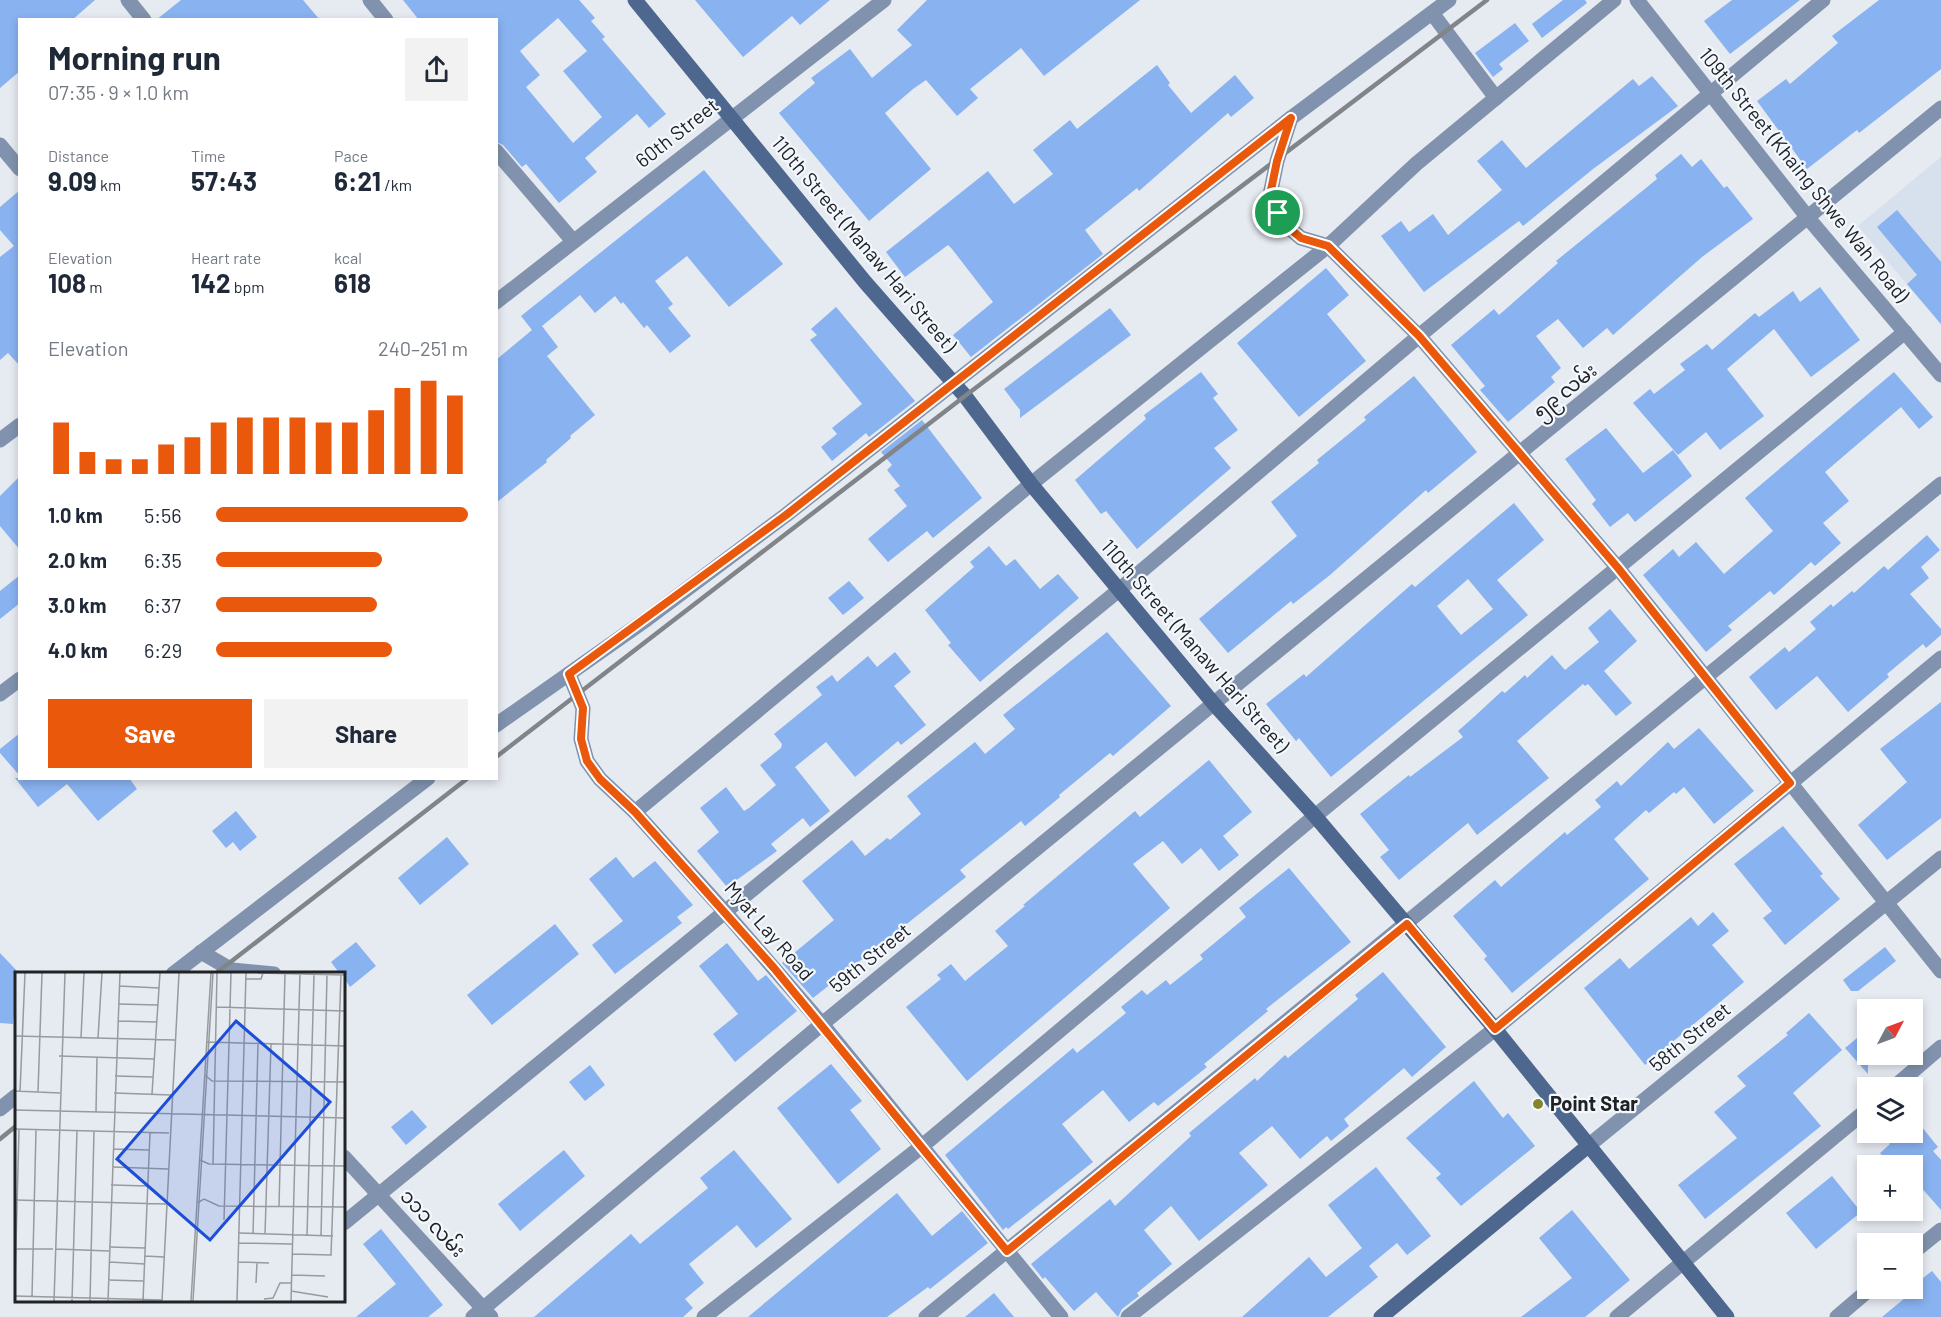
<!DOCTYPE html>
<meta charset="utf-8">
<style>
body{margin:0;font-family:Barlow,"Noto Sans Myanmar",sans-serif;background:#f2f2f3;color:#1f2937;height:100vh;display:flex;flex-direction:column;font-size:22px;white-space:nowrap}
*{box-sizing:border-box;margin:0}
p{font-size:20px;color:#747a83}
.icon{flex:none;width:33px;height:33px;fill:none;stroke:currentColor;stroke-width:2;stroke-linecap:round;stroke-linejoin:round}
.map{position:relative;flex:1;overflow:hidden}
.sheet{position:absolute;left:18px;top:18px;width:480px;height:762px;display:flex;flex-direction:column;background:#fff;border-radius:0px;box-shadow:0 3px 9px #0003}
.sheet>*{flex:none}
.needle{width:39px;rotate:49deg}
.controls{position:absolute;left:1857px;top:999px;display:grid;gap:12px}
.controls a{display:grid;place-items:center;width:66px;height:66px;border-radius:0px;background:#fff;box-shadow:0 3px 9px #0003;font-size:30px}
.pin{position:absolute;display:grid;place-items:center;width:51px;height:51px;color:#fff;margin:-26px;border:3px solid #fff;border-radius:50%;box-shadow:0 2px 6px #0007}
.round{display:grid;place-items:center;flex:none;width:63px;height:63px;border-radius:0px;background:#f2f2f3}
.overview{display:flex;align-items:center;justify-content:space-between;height:102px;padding:0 30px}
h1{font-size:33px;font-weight:700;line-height:45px}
.stats{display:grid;grid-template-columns:repeat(3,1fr);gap:9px;height:102px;padding:6px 30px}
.stats div{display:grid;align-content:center}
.stats b{font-size:26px;font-weight:700}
.stats small{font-size:16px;font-weight:400}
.stats p{font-size:16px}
.chart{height:168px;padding:12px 30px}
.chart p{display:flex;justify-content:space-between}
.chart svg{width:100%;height:108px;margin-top:6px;stroke:#ea580c;stroke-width:6}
.primary-button{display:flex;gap:12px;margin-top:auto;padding:12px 30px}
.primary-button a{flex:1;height:69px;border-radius:0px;background:#ea580c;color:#fff;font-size:24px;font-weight:700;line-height:69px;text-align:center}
.primary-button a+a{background:#f2f2f3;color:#1f2937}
ul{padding:0 30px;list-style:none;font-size:20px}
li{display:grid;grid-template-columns:96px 72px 1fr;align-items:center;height:45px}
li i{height:15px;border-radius:8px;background:#ea580c}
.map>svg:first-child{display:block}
</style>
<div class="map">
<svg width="1941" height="1317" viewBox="0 0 1941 1317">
<rect width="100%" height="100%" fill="#e6eaf1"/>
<path fill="#d7e0ed" d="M1941,157V325L1858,226Z"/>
<g fill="#89b2f0" fill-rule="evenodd">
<path d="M0,0H95L72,20H20V71L0,88Z"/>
<path d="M181,0H303L320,20H156Z"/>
<path d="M403,0H579L595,18L591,21L605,37L602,39L666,114L649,128L637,114L585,158L597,172L559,203L526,164L522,167L503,145L496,142V20H419ZM558,18L587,51L563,71L602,117L573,143L526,87L540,75L520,51Z"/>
<path d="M695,0H830L800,25L792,16L743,57Z"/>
<path d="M927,0H1140L1044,76L1021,48L970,89L978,98L957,116L926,80L913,89L885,113L931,169L869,221L779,113L815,83L811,78L850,49L872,78L912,45L897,30Z"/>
<path d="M1563,0H1585L1587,3L1542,38L1532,24Z"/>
<path d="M1732,0H1800L1730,54L1704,21Z"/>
<path d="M1879,0H1941V69L1859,133L1857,130L1807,169L1757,101L1786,79L1790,84L1838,43L1832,36Z"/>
<path d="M1515,23L1529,41L1499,64L1503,69L1493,77L1475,53Z"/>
<path d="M1157,65L1170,83L1168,85L1191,113L1235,75L1254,98L1231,117L1228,113L1139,191L1137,188L1085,230L1103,254L971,357L953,335L993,302L952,249L948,245L905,277L886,252L988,171L1014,204L1053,174L1033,150L1070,120L1077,129Z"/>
<path d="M1652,76L1678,106L1593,169L1523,226L1519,221L1424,292L1381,236L1401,221L1409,232L1433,214L1448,235L1502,190L1477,161L1502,140L1526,168L1633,79L1639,86Z"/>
<path d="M1681,154L1692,167L1701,159L1724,188L1727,186L1753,219L1702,257L1613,335L1607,328L1583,348L1558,319L1536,336L1561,368L1551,377L1555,382L1508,422L1480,390L1485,386L1451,345L1494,309L1499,315L1558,263L1556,261L1657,179L1655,175Z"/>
<path d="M704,170L783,264L729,307L687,256L655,281L673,304L668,308L691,336L670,353L647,325L644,328L623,302L621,304L615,296L595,313L580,295L542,326L558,347L547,356L595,415L570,436L571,438L546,460L547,462L496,503V360L532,330L521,316Z"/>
<path d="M20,190V366L8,353L0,360V257L14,246L0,230V207Z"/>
<path d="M1897,210L1941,262V324L1907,284L1917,275L1877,227Z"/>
<path d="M1326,268L1349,295L1327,314L1366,361L1299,417L1237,343Z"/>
<path d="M1820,287L1860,340L1811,377L1774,329L1727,369L1764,416L1720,450L1706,432L1678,455L1633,403L1650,389L1654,394L1685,370L1680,364L1707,344L1712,350L1755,313L1759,317L1793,291L1800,302Z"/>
<path d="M836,307L915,401L869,437L866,433L832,461L821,447L837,434L832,428L862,404L810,340L817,335L811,329Z"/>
<path d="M1110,308L1131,335L1020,418V410L1004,389Z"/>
<path d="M1201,372L1218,394L1213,398L1238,430L1214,448L1231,468L1137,549L1106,511L1101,514L1075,480L1146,419L1144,415Z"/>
<path d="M1894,372L1933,417L1919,429L1901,407L1825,472L1849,501L1823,523L1841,543L1815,566L1811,562L1774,595L1770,591L1728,626L1732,630L1706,652L1643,575L1673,549L1679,557L1696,542L1724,574L1773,531L1745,498Z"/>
<path d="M1414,376L1477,452L1428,493L1426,490L1330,575L1293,604L1291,601L1228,653L1199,619L1297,536L1271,502L1319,463L1317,460L1366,420L1364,417Z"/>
<path d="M922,420L982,498L933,538L927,531L888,562L868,539L907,506L894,490L900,486L887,470L892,465L881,452Z"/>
<path d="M1606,428L1643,473L1673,450L1692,476L1635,522L1628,513L1610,527L1592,504L1596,500L1565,459Z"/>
<path d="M20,476V550L0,526V496Z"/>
<path d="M1514,503L1544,540L1497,580L1528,615L1331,777L1299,738L1296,741L1266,704L1304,674L1306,677L1412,584L1415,587ZM1468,579L1493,609L1461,635L1437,606Z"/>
<path d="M1927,535L1940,550L1921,567L1929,578L1910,594L1941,629V635L1926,648L1923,644L1887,674L1889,677L1848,712L1817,676L1776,710L1749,677L1785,647L1789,652L1816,629L1810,622L1831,604L1833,607L1852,591L1854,593L1884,566L1888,570Z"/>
<path d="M989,546L1006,566L1015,559L1040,589L1058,574L1079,598L980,682L948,645L951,643L925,610L974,567L970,562Z"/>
<path d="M20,575V603L0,619V591Z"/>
<path d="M849,581L864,598L843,615L828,598Z"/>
<path d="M1610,609L1637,641L1604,671L1632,703L1616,716L1588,684L1585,686L1583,684L1517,741L1549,778L1477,835L1468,823L1399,880L1380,857L1389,850L1360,814L1409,775L1410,777L1463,737L1458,731L1475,716L1502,691L1505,693L1525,675L1527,678L1552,655L1565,670L1599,642L1588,628Z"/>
<path d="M1107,632L1171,706L1113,756L1110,753L1059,795L1060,797L1025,826L1021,821L960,870L966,877L813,998L782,963L834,920L802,881L852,840L865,856L887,838L890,840L921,814L907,796L975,742L985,754L1015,729L1003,715Z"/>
<path d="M895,652L911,672L894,686L926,725L901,745L898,741L855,777L826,742L795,767L830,811L810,827L803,818L771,844L777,851L727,887L697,851L719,832L700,808L726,787L744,811L749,808L776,785L760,765L781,748L782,744L774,734L822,695L816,687L832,675L837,682L868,656L877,667Z"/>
<path d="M1941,702V818L1887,860L1858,825L1907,782L1880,749Z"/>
<path d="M1699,728L1754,791L1714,824L1684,787L1676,794L1674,792L1649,813L1646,810L1614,839L1649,879L1512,993L1484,959L1487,956L1453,916L1495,880L1501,887L1565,832L1567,835L1601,807L1595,800L1617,781L1621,786L1668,742L1674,749Z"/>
<path d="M20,733V776L0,753V749Z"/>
<path d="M1209,760L1252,812L1223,836L1239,855L1219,871L1201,848L1182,864L1163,841L1133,864L1170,908L967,1081L906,1007L941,979L937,975L951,964L965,981L1008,946L995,931L1025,906L1023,905L1135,811L1140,817Z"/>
<path d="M15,778H129L137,789L98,821L67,784L38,807Z"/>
<path d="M236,811L257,837L240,851L233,842L226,848L212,831Z"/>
<path d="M1783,826L1823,874L1820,876L1840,899L1785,945L1763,918L1772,911L1734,864Z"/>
<path d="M447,837L469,864L420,905L398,878Z"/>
<path d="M616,857L633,878L655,861L693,905L677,917L682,923L615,974L592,945L623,921L589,879Z"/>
<path d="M1289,868L1351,942L1266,1009L1268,1011L1204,1064L1207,1067L1158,1106L1154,1102L1129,1122L1103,1090L1062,1124L1093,1162L1008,1229L1006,1227L1003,1230L945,1155L1073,1048L1077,1053L1126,1013L1121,1007L1142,990L1147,995L1166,980L1170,985L1203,959L1200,955L1246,917L1239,908Z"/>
<path d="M1713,912L1729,931L1712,945L1744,982L1645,1065L1584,988L1620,958L1629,969L1691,917L1698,926Z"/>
<path d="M555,924L579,954L492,1025L467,995Z"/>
<path d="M356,942L376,966L350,987L344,978V974H340L331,962Z"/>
<path d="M727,943L758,981L766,975L797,1011L735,1062L713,1034L738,1014L699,966Z"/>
<path d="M1885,947L1896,961L1858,991H1851L1843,980Z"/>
<path d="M0,953L18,972L13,1024L0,1023Z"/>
<path d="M1383,972L1446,1047L1412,1077L1404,1068L1344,1119L1349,1126L1331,1141L1327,1136L1300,1159L1272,1126L1239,1153L1268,1185L1199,1241L1171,1206L1144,1230L1172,1264L1137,1293L1139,1296L1122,1309L1118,1317L1096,1292L1074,1311L1045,1277L1043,1279L1031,1264L1110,1199L1115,1206L1191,1136L1189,1133L1255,1078L1257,1081L1285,1055L1288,1058L1358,999L1355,995Z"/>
<path d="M1809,1013L1842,1050L1793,1093L1821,1126L1705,1219L1678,1185L1737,1138L1714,1112L1746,1086L1737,1076L1788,1035L1786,1033Z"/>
<path d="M1868,1029V1074L1845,1048Z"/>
<path d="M831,1064L862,1101L850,1110L881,1149L838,1184L777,1108Z"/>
<path d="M590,1065L605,1085L585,1101L569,1082Z"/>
<path d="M1474,1081L1503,1118L1508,1113L1535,1146L1461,1206L1436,1178L1441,1174L1406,1138Z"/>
<path d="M412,1110L427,1127L406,1145L391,1127Z"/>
<path d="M1917,1121L1938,1147L1933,1151L1941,1160V1210L1912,1177V1166H1891L1880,1153L1890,1144L1881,1132H1912V1125Z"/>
<path d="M564,1150L585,1176L520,1231L498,1204Z"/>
<path d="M734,1150L792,1219L756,1248L737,1225L689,1264L704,1283L685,1299L693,1308L683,1317H534L631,1234L640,1244L708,1188L700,1178Z"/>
<path d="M1376,1167L1431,1236L1407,1255L1397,1243L1369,1266L1378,1277L1328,1317H1242L1309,1257L1326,1277L1362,1248L1328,1205Z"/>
<path d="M1832,1176L1861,1212L1816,1249L1786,1213Z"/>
<path d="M897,1193L932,1236L962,1211L988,1243L930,1289L928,1287L887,1317H748Z"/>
<path d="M1572,1210L1630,1280L1585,1317H1521L1572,1278L1539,1238Z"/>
<path d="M381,1229L443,1305L428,1317H356L396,1284L363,1244Z"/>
<path d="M1932,1271L1941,1282V1317H1882L1917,1288L1914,1285Z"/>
<path d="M994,1293L1014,1317H965Z"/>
</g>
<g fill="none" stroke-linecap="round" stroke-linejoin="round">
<g stroke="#8092ad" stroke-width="15">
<path d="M128,0L144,20"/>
<path d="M370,0L386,20"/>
<path d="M1637,0L1809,219L1941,375"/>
<path d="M1432,13L1496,98"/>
<path d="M1291,118L1277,161L1270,195L1288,227L1301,238L1328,246L1419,336L1618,568L1941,971"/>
<path d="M0,145L20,169"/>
<path d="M496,151L573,241"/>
<path d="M496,302L884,0"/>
<path d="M0,440L20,425"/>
<path d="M569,674L583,708L581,739L587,761L600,779L635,812L725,912L822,1024L1061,1317"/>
<path d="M0,694L20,679"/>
<path d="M496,725L647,619L786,515L1291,118L1449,0"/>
<path d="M635,812L1031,484L1328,246L1416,164L1614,0"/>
<path d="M201,952L232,970L274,974"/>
<path d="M173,974L428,778"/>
<path d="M1893,1088L1941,1047"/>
<path d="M0,1109L16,1096"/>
<path d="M1588,1146L1941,858"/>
<path d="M344,1157L491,1317"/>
<path d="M344,1223L1119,590L1419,336L1823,0"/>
<path d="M1912,1253L1941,1230"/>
<path d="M473,1317L822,1024L1941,108"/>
<path d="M704,1317L921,1147L1315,816L1905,332"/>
<path d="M926,1317L1941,484"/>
<path d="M1128,1317L1495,1029L1941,658"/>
<path d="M1617,1317L1868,1109"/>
<path d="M1837,1317L1871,1288"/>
</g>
<g stroke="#4e678e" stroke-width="15">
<path d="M635,0L865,282L965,396L1031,484L1214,704L1315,816L1495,1029L1727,1317"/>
<path d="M1381,1317L1588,1146"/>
</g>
<g stroke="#818489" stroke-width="4.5">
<path d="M496,757L965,396L1487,0"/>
<path d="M215,974L468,778"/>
<path d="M0,1139L16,1126"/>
</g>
</g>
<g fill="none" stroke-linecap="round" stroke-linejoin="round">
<g stroke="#fff" stroke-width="12">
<path id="route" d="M1291,118L1277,161L1270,195L1288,227L1301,238L1328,246L1419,336L1618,568L1790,783L1495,1029L1407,924L1007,1251L774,968L635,812L600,779L587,761L581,739L583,708L569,674L786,515Z"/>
</g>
<use href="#route" stroke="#ea580c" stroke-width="8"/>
</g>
<circle fill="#85852e" stroke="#f3f8fe" stroke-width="2" cx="1538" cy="1104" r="6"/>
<g text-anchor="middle" stroke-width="4.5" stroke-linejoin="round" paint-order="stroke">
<g font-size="20" fill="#202224" stroke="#f3f8fe">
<text transform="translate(677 133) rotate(-38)" y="7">60th Street</text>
<text transform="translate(1804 175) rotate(51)" y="7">109th Street (Khaing Shwe Wah Road)</text>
<text transform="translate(864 244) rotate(50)" y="7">110th Street (Manaw Hari Street)</text>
<text transform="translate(1565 391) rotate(-39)" y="7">၅၉ လမ်း</text>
<text transform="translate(1195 646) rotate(49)" y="7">110th Street (Manaw Hari Street)</text>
<text transform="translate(769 931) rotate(49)" y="7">Myat Lay Road</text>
<text transform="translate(870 958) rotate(-39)" y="7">59th Street</text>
<text transform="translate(1690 1037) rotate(-39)" y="7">58th Street</text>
<text transform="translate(433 1223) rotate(47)" y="7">၁၁၁ လမ်း</text>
</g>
<g font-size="20" font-weight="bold" fill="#202224" stroke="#f3f8fe" text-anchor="start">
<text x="1550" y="1111">Point Star</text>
</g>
</g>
<g transform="translate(15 972)">
<rect width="330" height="330" fill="#e6eaf1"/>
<path fill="none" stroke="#979a9f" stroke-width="1.5" d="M243,1L330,3M230,7H246L248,1M104,14L144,16M103,32L143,33M202,35L330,39M103,49L142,50M0,64L160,68M66,66L69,1M83,66L87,1M192,70L330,74M44,84L139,87M190,103L197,109L330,110M100,104L138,105M0,119L45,121M5,120L10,1M23,120L27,1M99,121L156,123M137,122L145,1M0,138L330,146M81,140L82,85M281,145L285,1M0,157L154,161M98,177L134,178M185,188L194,192L330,194M198,192L202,1M97,195L153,197M96,213L133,214M0,228L151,232M182,231L189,227L204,234L330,235M264,234L270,1M209,248L216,1M223,261L318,264M238,262L243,72M250,262L256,72M292,264L299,2M306,264L312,3M224,271L277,272M94,275L130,276M0,277H38M41,277L94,279M277,282L316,283L326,3M130,284L149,285M94,290L130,292M223,290L254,291M277,303L310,304M93,308L128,309M0,311L4,157M241,311L242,291M276,319L313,325M0,324L147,328M17,325L21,158M249,327L258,326L265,311H276M39,329L50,1M57,329L62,159M75,329L79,159M93,329L105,1M128,329L135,161M147,329L164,1M176,329L196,1M178,329L198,1M222,329L231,1M276,329L281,145"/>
<path fill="#1d4ed8" fill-opacity="0.15" stroke="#1d4ed8" stroke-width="3" d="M221,49L315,130L195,268L102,187Z"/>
<rect width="330" height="330" fill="none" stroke="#202224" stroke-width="3"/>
</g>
</svg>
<div class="controls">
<a><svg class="needle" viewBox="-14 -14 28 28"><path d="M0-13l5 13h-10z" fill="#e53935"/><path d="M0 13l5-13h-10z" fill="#747a83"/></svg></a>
<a><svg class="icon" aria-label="layers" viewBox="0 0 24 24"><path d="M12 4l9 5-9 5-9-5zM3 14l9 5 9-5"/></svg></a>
<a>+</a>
<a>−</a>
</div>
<div class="pin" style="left:1278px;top:213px;background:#1e9e55"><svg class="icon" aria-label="arrive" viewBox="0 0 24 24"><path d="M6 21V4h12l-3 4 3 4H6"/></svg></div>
<section class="sheet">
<div class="overview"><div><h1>Morning run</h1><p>07:35 · 9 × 1.0 km</p></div><a class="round"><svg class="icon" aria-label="share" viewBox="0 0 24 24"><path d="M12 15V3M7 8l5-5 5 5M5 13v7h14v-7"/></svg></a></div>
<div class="stats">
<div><p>Distance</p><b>9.09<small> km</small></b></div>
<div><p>Time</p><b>57:43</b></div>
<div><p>Pace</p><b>6:21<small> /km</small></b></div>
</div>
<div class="stats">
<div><p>Elevation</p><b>108<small> m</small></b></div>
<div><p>Heart rate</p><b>142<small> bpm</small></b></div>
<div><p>kcal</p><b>618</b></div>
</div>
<div class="chart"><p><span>Elevation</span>240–251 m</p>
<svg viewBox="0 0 160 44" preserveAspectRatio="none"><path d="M5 44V23M15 44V35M25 44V38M35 44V38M45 44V32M55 44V29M65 44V23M75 44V21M85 44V21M95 44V21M105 44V23M115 44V23M125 44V18M135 44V9M145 44V6M155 44V12"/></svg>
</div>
<ul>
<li><b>1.0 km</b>5:56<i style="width:100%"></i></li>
<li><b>2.0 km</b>6:35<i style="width:66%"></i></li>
<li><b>3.0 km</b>6:37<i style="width:64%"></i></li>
<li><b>4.0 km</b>6:29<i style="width:70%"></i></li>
</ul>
<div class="primary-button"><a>Save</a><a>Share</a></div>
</section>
</div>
